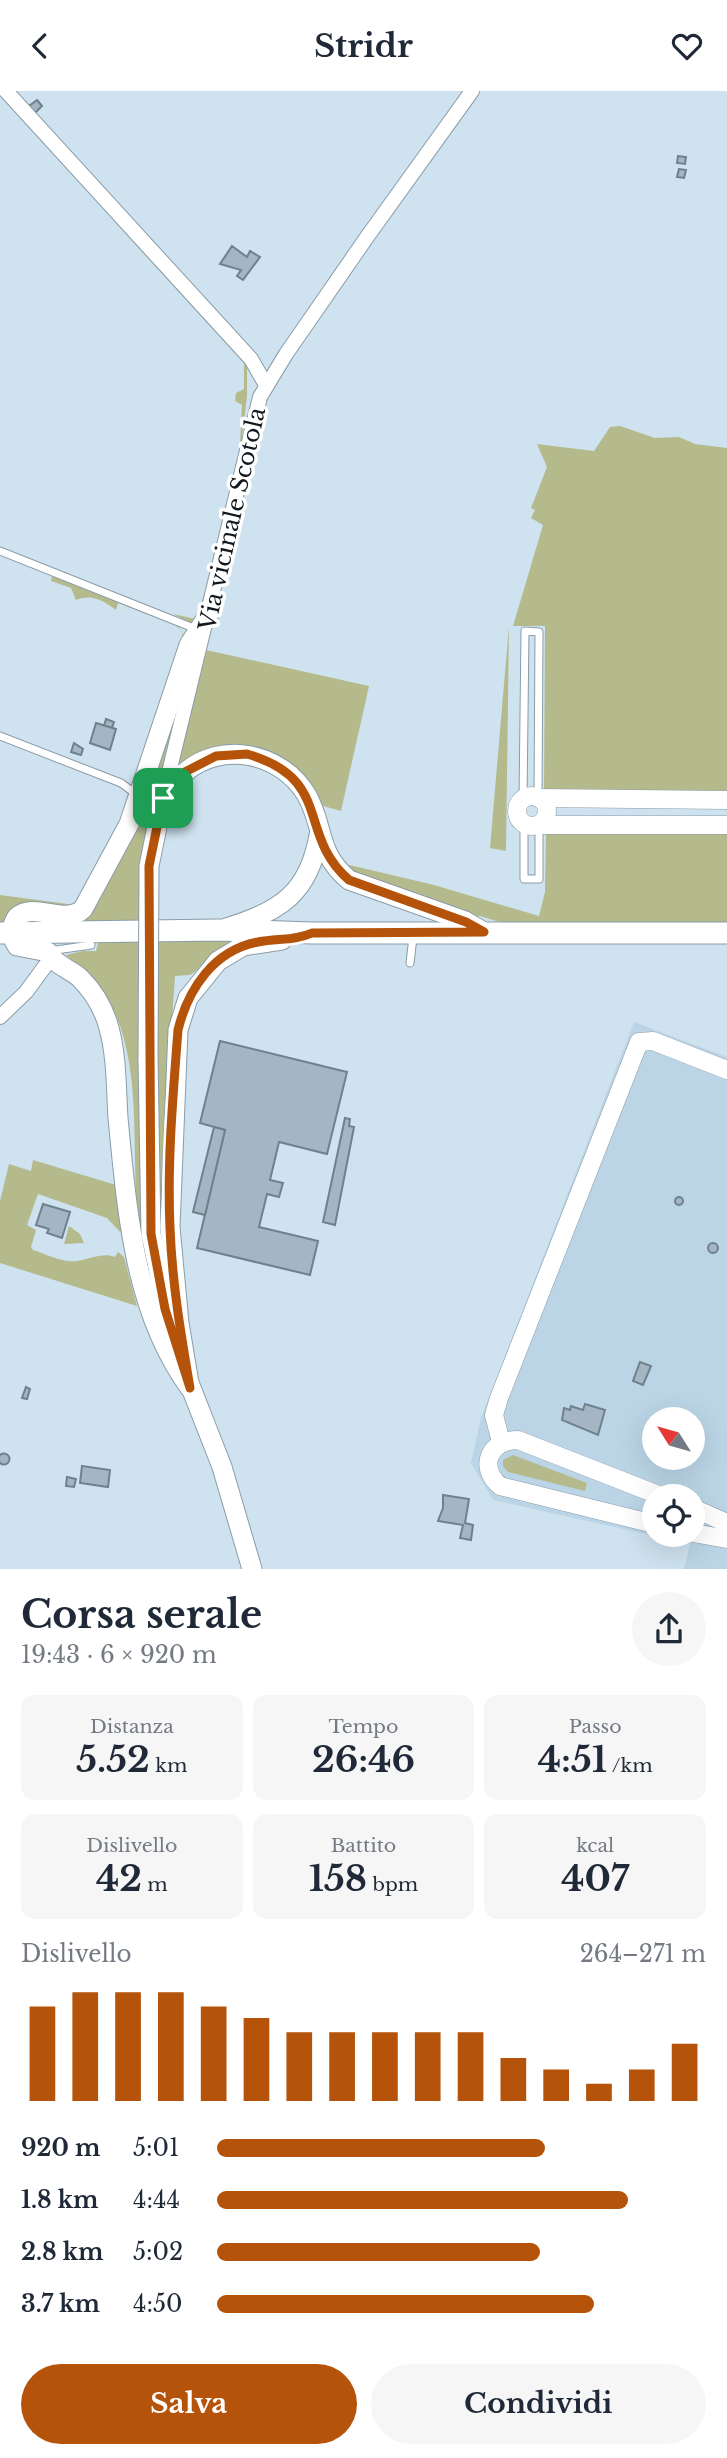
<!DOCTYPE html>
<html lang="it">
<meta charset="utf-8">
<style>
body{margin:0;font-family:"Libre Baskerville",serif;background:#f6f6f7;color:#1f2937;height:100vh;display:flex;flex-direction:column;font-size:26px;white-space:nowrap}
*{box-sizing:border-box;margin:0}
p{font-size:23px;color:#747a83}
.icon{flex:none;width:38px;height:38px;fill:none;stroke:currentColor;stroke-width:2;stroke-linecap:round;stroke-linejoin:round}
.map{position:relative;height:1478px;overflow:hidden}
.side{display:flex;flex-direction:column;background:#fff;flex:1}
.side>*{flex:none}
.needle{width:46px;rotate:307deg}
.controls{position:absolute;left:642px;top:1316px;display:grid;gap:14px}
.controls a{display:grid;place-items:center;width:63px;height:63px;border-radius:50%;background:#fff;box-shadow:0 7px 28px #0002;font-size:35px}
.pin{position:absolute;display:grid;place-items:center;width:60px;height:60px;color:#fff;margin:-30px;border-radius:14px;box-shadow:0 4px 10px #0006}
.round{display:grid;place-items:center;flex:none;width:74px;height:74px;border-radius:37px;background:#f6f6f7}
.overview{display:flex;align-items:center;justify-content:space-between;height:119px;padding:0 21px}
h1{font-size:38px;font-weight:700;line-height:52px}
.metrics{display:grid;grid-template-columns:repeat(3,1fr);gap:10px;height:119px;padding:7px 21px}
.metrics div{display:grid;align-content:center;border-radius:14px;background:#f6f6f7;text-align:center}
.metrics b{font-size:35px;font-weight:700}
.metrics small{font-size:19px;font-weight:400}
.metrics p{font-size:19px}
.chart{height:196px;padding:14px 21px}
.chart p{display:flex;justify-content:space-between}
.chart svg{width:100%;height:126px;margin-top:7px;stroke:#b45309;stroke-width:6}
.cta{display:flex;gap:14px;margin-top:auto;padding:14px 21px}
.cta a{flex:1;height:80px;border-radius:42px;background:#b45309;color:#fff;font-size:28px;font-weight:700;line-height:80px;text-align:center}
.cta a+a{background:#f6f6f7;color:#1f2937}
ul{padding:0 21px;list-style:none;font-size:23px}
li{display:grid;grid-template-columns:112px 84px 1fr;align-items:center;height:52px}
li i{height:18px;border-radius:9px;background:#b45309}
header{display:flex;justify-content:space-between;align-items:center;height:91px;padding:0 21px;background:#fff;font-size:32px;font-weight:700}
.map>svg:first-child{display:block}
</style>
<header><svg class="icon" aria-label="back" viewBox="0 0 24 24"><path d="M15 5l-7 7 7 7"/></svg>Stridr<svg class="icon" aria-label="heart" viewBox="0 0 24 24"><path d="M12 20l-8-8c-3-5 5-10 8-4 3-6 11-1 8 4z"/></svg></header>
<div class="map">
<svg width="727" height="1478" viewBox="0 0 727 1478">
<rect width="100%" height="100%" fill="#cee2ef"/>
<path fill="#bbd5e6" fill-rule="evenodd" d="M634,931L727,966V1478H684L690,1453L493,1409L471,1372L481,1327ZM654,1328H693V1367H654ZM654,1405H693V1444H654Z"/>
<g fill="#b5ba8d">
<path d="M100,115L247,273V305L236,398L199,526L193,533L173,523L196,528L214,474L239,370L242,314L235,310L236,302L244,298V272Z"/>
<path d="M620,335L655,347L679,346L695,353L727,357V701L544,700L545,535H513L543,434L531,427L535,419L531,417L547,376L537,353L594,360L610,336Z"/>
<path d="M52,485L176,532L186,547L183,550L182,540L175,534L118,512L116,519C102,509 92,503 76,509L71,497L51,490Z"/>
<path d="M509,535L506,760L490,757Z"/>
<path d="M194,548L140,831L81,832Z"/>
<path d="M206,559L369,595L341,720L316,713L271,665L176,681Z"/>
<path d="M130,712L128,726L81,814L71,820L16,816L5,833L0,834V804L68,813L72,819L106,766Z"/>
<path d="M546,741L727,743V834L503,832L480,825L465,826L358,789L345,773L434,794L539,825L545,801Z"/>
<path d="M244,848L190,884L175,885L162,1077L164,1154L157,1153L153,849Z"/>
<path d="M99,849H140L153,1207C148,1180 141,1154 138,1127C130,1054 145,967 104,901C94,886 79,877 66,864L83,860H96Z"/>
<path d="M33,1069L116,1094L122,1143L107,1127L38,1103L27,1134L36,1139L31,1156L33,1159C46,1163 63,1172 77,1170C90,1168 103,1161 115,1166L118,1161L124,1166L137,1215L0,1172V1110L9,1073L31,1080Z"/>
<path d="M69,1135L80,1143L84,1152L64,1153Z"/>
<path d="M513,1364L587,1392L585,1400L508,1381L503,1375V1369Z"/>
</g>
<g fill="#a4b6c3" stroke="#6f818d" stroke-width="2">
<path d="M37,9L42,15L35,22L29,15Z"/>
<path d="M678,65L686,66L685,73L677,72Z"/>
<path d="M679,78L686,79L684,87L677,86Z"/>
<path d="M232,155L247,166L250,160L260,166L243,189L237,185L241,179L220,173Z"/>
<path d="M106,628L114,631L112,637L104,635Z"/>
<path d="M96,632L116,638L110,659L90,652Z"/>
<path d="M74,652L83,658L81,664L71,661Z"/>
<path d="M220,950L347,981L327,1063L279,1051L270,1089L283,1092L279,1106L267,1103L259,1136L318,1150L310,1184L197,1157L225,1039L200,1032Z"/>
<path d="M345,1027L350,1028L349,1035L354,1036L335,1134L323,1131Z"/>
<path d="M214,1036L225,1039L205,1124L193,1121Z"/>
<circle cx="679" cy="1110" r="4"/>
<path d="M43,1113L70,1121L62,1147L47,1142L49,1138L36,1134Z"/>
<circle cx="713" cy="1157" r="5"/>
<path d="M640,1271L651,1275L643,1294L633,1290Z"/>
<path d="M26,1296L30,1298L27,1308L22,1307Z"/>
<path d="M585,1313L605,1319L598,1344L562,1329L564,1317L570,1319L571,1315L583,1319Z"/>
<circle cx="4" cy="1368" r="5.5"/>
<path d="M82,1375L110,1379L108,1396L80,1392Z"/>
<path d="M67,1386L76,1388L74,1396L66,1395Z"/>
<path d="M443,1404L469,1408L465,1432L473,1434L471,1449L460,1447L463,1434L438,1430L443,1417Z"/>
</g>
<g fill="none" stroke-linecap="round" stroke-linejoin="round">
<g stroke="#8a9ca8" stroke-width="9">
<g id="service">
<path d="M0,460L196,538"/>
<path d="M0,645L121,692L136,703"/>
<path d="M523,709L525,540L539,541L538,706"/>
<path d="M524,733V788H539V734"/>
<path d="M49,860L91,854"/>
<path d="M410,872L413,846"/>
</g>
</g>
<g stroke="#8a9ca8" stroke-width="16">
<g id="minor">
<path d="M6,0L251,268L266,294"/>
<path d="M164,702L260,306L286,263L367,146L472,0"/>
<path d="M0,926L26,901L51,867"/>
</g>
</g>
<g stroke="#8a9ca8" stroke-width="19">
<g id="tertiary">
<circle cx="532" cy="720" r="15"/>
<path d="M538,707L727,709"/>
<path d="M539,734H727"/>
<path d="M501,1351L494,1324L499,1307L639,951L653,950L727,979"/>
<path d="M693,1417L727,1432"/>
<path d="M654,1433L500,1395C478,1376 489,1349 518,1349L661,1405"/>
<path d="M693,1442L727,1448"/>
</g>
</g>
<g stroke="#8a9ca8" stroke-width="21">
<g id="secondary">
<path d="M163,707C170,699 176,689 184,682C222,649 281,662 306,703C325,735 315,760 349,789L465,830L484,841"/>
<path d="M226,837C280,821 309,802 319,744"/>
<path d="M148,968L151,1143L171,1238"/>
<path d="M186,1284L222,1376L252,1478"/>
<path d="M189,1292L179,1232L170,1136L178,939L188,907L218,870L243,855L282,849"/>
<path d="M190,1297C134,1221 127,1119 118,1027C116,997 117,967 109,937C104,918 94,901 80,887C70,878 53,873 48,861L17,855L10,842C12,838 14,829 17,826C34,810 65,835 83,818L129,733L189,554L209,523"/>
</g>
</g>
<g stroke="#8a9ca8" stroke-width="23">
<path id="primary" d="M0,842L219,839L312,842H727"/>
</g>
<use href="#service" stroke="#fff" stroke-width="7"/>
<use href="#minor" stroke="#fff" stroke-width="14"/>
<use href="#tertiary" stroke="#fff" stroke-width="18"/>
<use href="#secondary" stroke="#fff" stroke-width="19"/>
<use href="#primary" stroke="#fff" stroke-width="21"/>
<g stroke="#8a9ca8" stroke-width="21" stroke-linecap="butt">
<path id="secondary-bridge" d="M148,968L149,775L163,707"/>
</g>
<use href="#secondary-bridge" stroke="#fff" stroke-width="19"/>
</g>
<g fill="none" stroke-linecap="round" stroke-linejoin="round">
<g stroke="#fff" stroke-width="14">
<path id="route" d="M247,663C334,688 296,743 349,789L466,831L484,841L312,842C294,850 277,847 258,851C214,859 188,898 178,939C173,1004 167,1072 170,1137C172,1191 181,1244 190,1297L165,1218L151,1143L149,775L163,707L183,682L216,665Z"/>
</g>
<use href="#route" stroke="#b45309" stroke-width="9"/>
</g>
<g text-anchor="middle" stroke-width="7" stroke-linejoin="round" paint-order="stroke">
<g font-size="23" fill="#12191e" stroke="#fff">
<text transform="translate(232 428) rotate(-77)" y="8">Via vicinale Scotola</text>
</g>
</g>
</svg>
<div class="controls">
<a><svg class="needle" viewBox="-14 -14 28 28"><path d="M0-13l5 13h-10z" fill="#e53935"/><path d="M0 13l5-13h-10z" fill="#747a83"/></svg></a>
<a><svg class="icon" aria-label="locate" viewBox="0 0 24 24"><circle cx="12" cy="12" r="6"/><path d="M12 2v4M12 18v4M2 12h4M18 12h4"/></svg></a>
</div>
<div class="pin" style="left:163px;top:707px;background:#1e9e55"><svg class="icon" aria-label="arrive" viewBox="0 0 24 24"><path d="M6 21V4h12l-3 4 3 4H6"/></svg></div>
</div>
<section class="side">
<div class="overview"><div><h1>Corsa serale</h1><p>19:43 · 6 × 920 m</p></div><a class="round"><svg class="icon" aria-label="share" viewBox="0 0 24 24"><path d="M12 15V3M7 8l5-5 5 5M5 13v7h14v-7"/></svg></a></div>
<div class="metrics">
<div><p>Distanza</p><b>5.52<small> km</small></b></div>
<div><p>Tempo</p><b>26:46</b></div>
<div><p>Passo</p><b>4:51<small> /km</small></b></div>
</div>
<div class="metrics">
<div><p>Dislivello</p><b>42<small> m</small></b></div>
<div><p>Battito</p><b>158<small> bpm</small></b></div>
<div><p>kcal</p><b>407</b></div>
</div>
<div class="chart"><p><span>Dislivello</span>264–271 m</p>
<svg viewBox="0 0 160 44" preserveAspectRatio="none"><path d="M5 44V11M15 44V6M25 44V6M35 44V6M45 44V11M55 44V15M65 44V20M75 44V20M85 44V20M95 44V20M105 44V20M115 44V29M125 44V33M135 44V38M145 44V33M155 44V24"/></svg>
</div>
<ul>
<li><b>920 m</b>5:01<i style="width:67%"></i></li>
<li><b>1.8 km</b>4:44<i style="width:84%"></i></li>
<li><b>2.8 km</b>5:02<i style="width:66%"></i></li>
<li><b>3.7 km</b>4:50<i style="width:77%"></i></li>
</ul>
<div class="cta"><a>Salva</a><a>Condividi</a></div>
</section>
